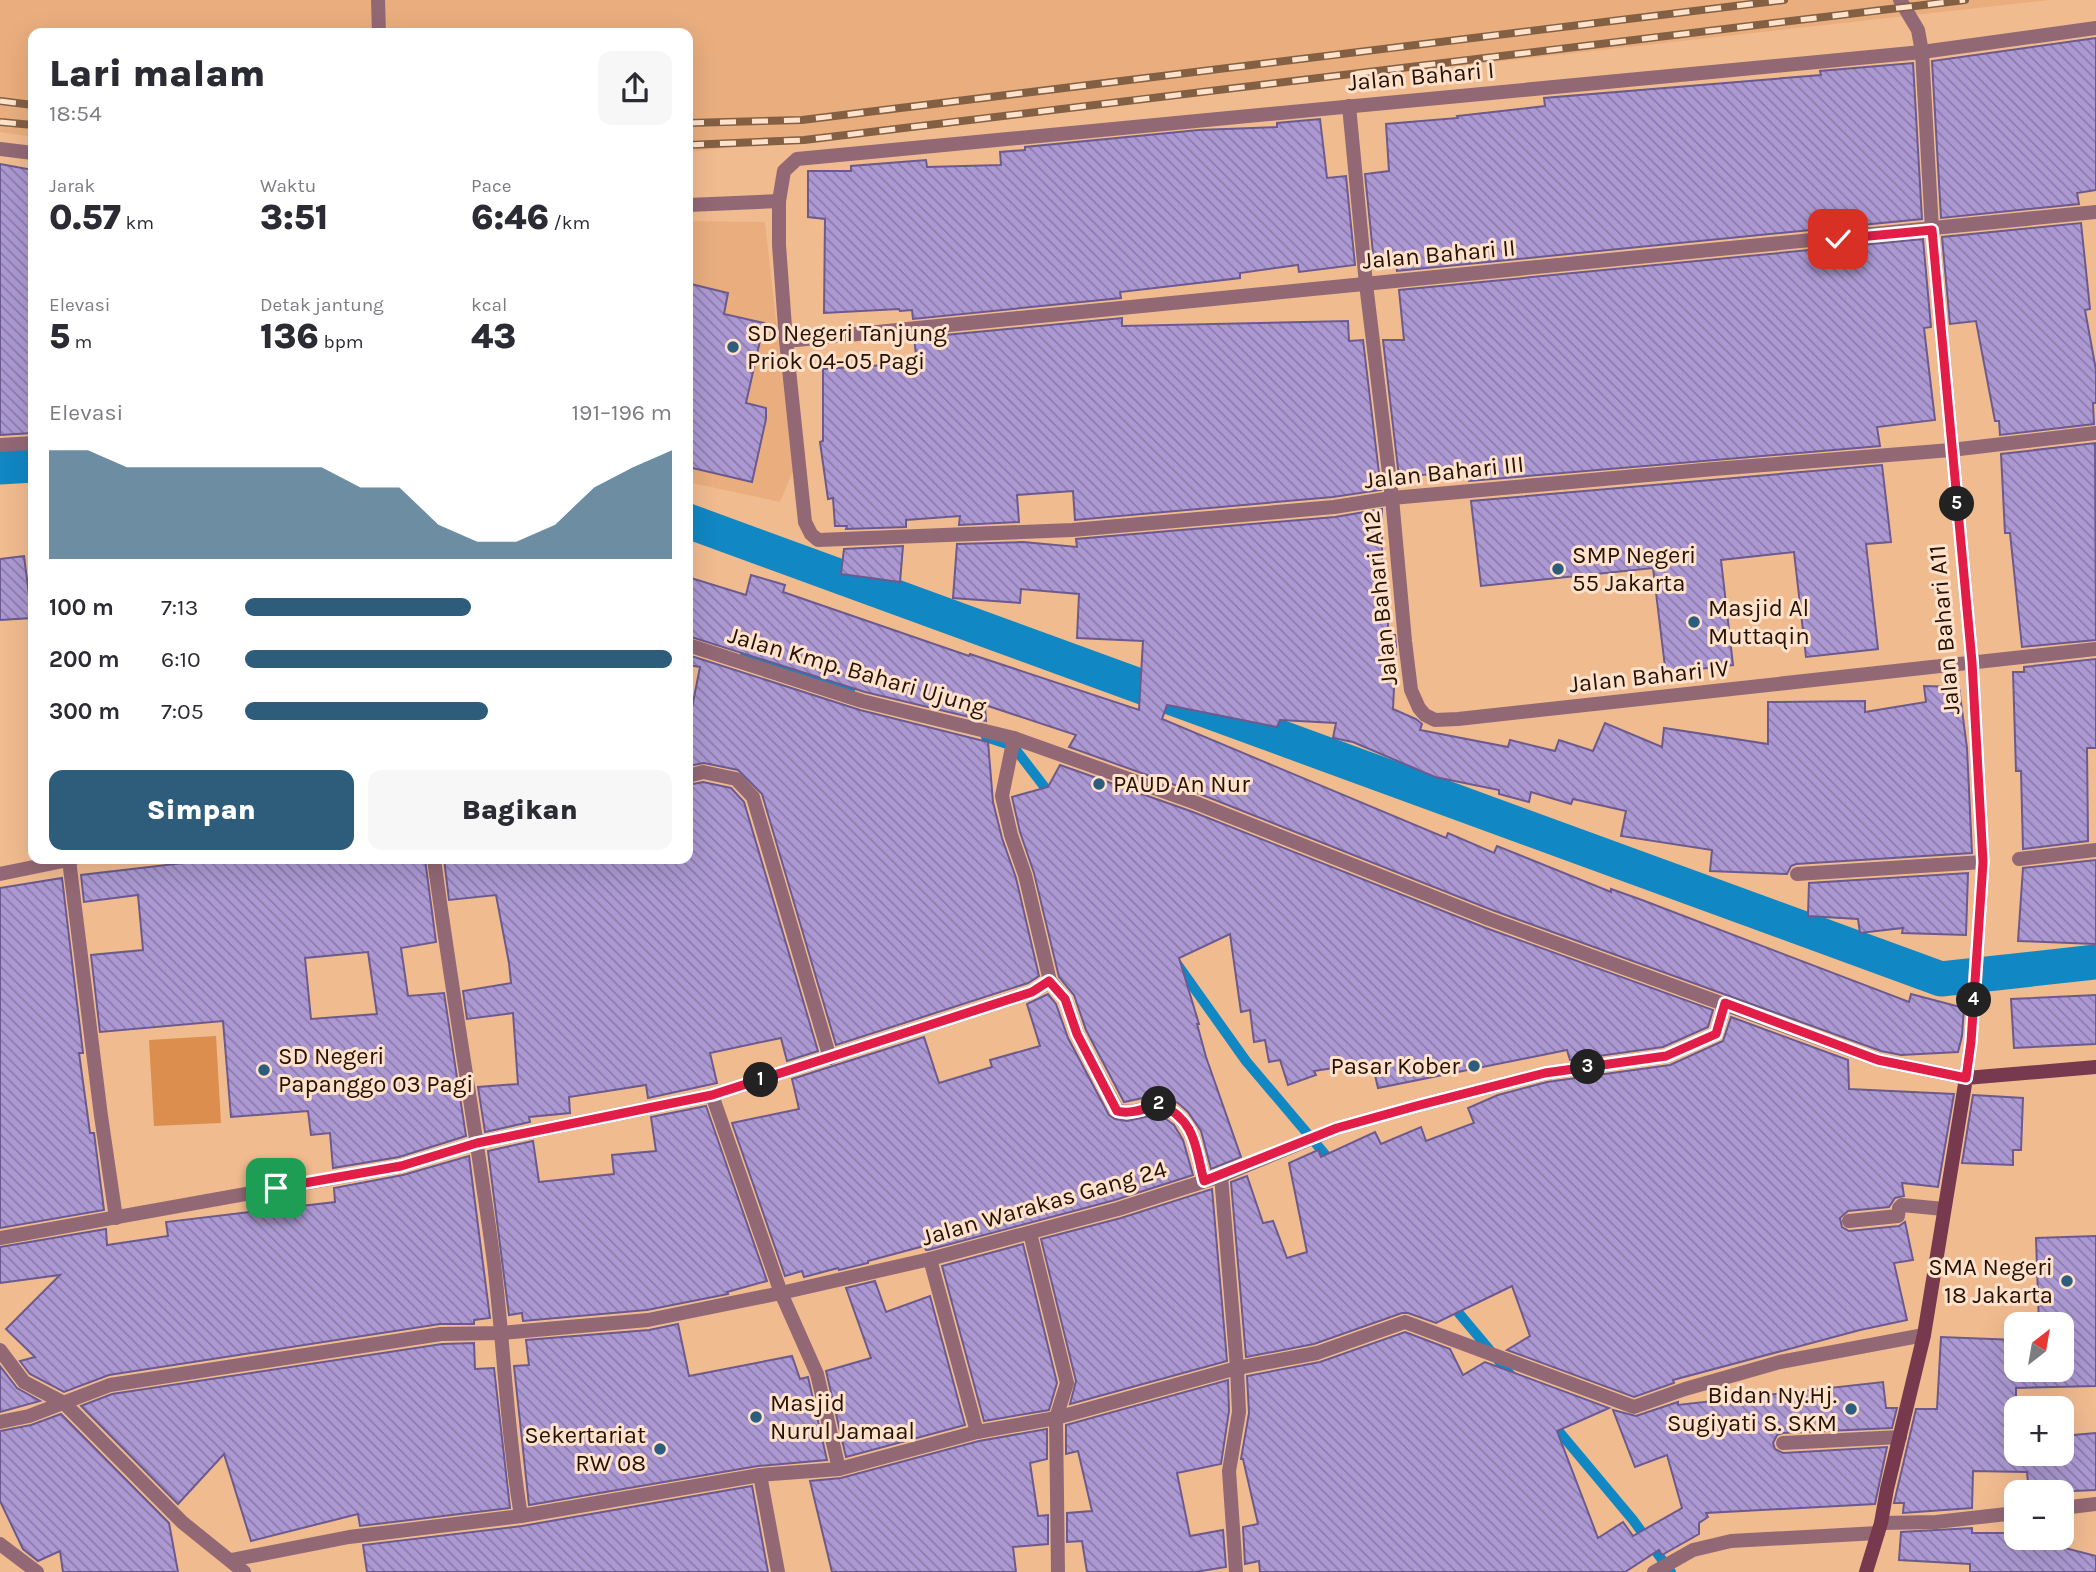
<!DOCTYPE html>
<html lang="id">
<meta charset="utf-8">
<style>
body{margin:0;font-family:Karla,sans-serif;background:#f7f7f7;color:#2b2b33;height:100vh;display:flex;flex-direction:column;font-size:26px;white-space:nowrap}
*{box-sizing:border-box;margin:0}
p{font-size:23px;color:#7c7c81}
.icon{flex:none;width:38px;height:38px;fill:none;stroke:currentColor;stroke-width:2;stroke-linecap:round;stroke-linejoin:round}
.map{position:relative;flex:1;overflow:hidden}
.panel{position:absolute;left:28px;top:28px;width:665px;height:836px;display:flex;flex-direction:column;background:#fff;border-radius:14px;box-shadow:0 7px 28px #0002}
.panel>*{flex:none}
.needle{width:46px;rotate:31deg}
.buttons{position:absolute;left:2004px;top:1312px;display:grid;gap:14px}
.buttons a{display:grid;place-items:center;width:70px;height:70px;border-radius:14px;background:#fff;box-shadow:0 7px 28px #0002;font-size:35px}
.pin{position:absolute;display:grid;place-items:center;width:60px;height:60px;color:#fff;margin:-30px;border-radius:14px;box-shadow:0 4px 10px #0006}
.km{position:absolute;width:35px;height:35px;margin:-18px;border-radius:50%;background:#222;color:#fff;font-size:19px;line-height:35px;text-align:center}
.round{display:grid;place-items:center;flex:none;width:74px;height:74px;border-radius:14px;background:#f7f7f7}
.summary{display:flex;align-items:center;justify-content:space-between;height:119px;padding:0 21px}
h1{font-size:38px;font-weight:800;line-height:52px}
.metrics{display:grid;grid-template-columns:repeat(3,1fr);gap:10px;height:119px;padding:7px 21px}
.metrics div{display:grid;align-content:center}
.metrics b{font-size:35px;font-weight:800}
.metrics small{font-size:19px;font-weight:400}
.metrics p{font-size:19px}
.chart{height:196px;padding:14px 21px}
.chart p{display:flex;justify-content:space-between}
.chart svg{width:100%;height:126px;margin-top:7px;fill:#2e5d7c;opacity:.7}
.cta{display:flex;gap:14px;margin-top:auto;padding:14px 21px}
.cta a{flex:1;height:80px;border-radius:14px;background:#2e5d7c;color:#fff;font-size:28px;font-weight:800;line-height:80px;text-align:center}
.cta a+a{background:#f7f7f7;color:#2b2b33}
ul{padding:0 21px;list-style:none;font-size:23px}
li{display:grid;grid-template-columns:112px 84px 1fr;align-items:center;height:52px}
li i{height:18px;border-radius:9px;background:#2e5d7c}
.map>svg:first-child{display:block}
</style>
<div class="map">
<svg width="2096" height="1572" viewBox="0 0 2096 1572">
<defs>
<pattern id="building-back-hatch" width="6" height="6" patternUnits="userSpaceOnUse" patternTransform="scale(1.75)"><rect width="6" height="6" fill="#ac99d3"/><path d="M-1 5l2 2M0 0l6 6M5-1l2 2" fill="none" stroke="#8c7ba9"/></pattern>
</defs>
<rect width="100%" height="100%" fill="#f1bb90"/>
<g fill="#eaae7e">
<path d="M0,0H2049L688,152V33H33V137L0,132Z"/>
<path d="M688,221L765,222L793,471L780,502L688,482Z"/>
</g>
<path fill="#db8e4d" d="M216,1036L221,1123L154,1126L149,1040Z"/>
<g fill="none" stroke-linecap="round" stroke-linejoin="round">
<g stroke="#1187c3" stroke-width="10">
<path d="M745,654L850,690"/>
<path d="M986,737L1013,746L1053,798"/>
<path d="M1177,964L1246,1061L1334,1165"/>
<path d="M1452,1305L1514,1379"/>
<path d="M1551,1422L1633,1520L1671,1572"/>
</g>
<g stroke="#1187c3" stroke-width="35">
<path d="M0,467L33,465"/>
<path d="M688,521L1941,979L2096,962"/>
</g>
</g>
<g fill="url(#building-back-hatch)" stroke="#6c5a8e" stroke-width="2" fill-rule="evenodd">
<path d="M2096,38V190L2077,193L2079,204L1941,218L1932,61Z"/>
<path d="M1913,63L1922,219L1397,271L1396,262L1374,263L1365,174L1389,171L1386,124L1458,118L1457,116L1545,106L1544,98L1821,75L1820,71Z"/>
<path d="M1320,119L1327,178L1346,176L1355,265L1299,272L1298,265L1240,273V278L1120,292L1121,298L913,319L912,310L900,311L899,309L824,313L825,219L808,217V171H851V166L926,160L927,167L1001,165L1000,152L1025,150V147L1199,130L1277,127V123Z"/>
<path d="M0,164L33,170V433L0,435Z"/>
<path d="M2081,223L2090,309L2085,310L2096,370V403H2093L2094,424L2000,435L1999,421H1995L1976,321L1950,324L1942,237Z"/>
<path d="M1923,239L1931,327L1924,328L1935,420L1877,427L1880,446L1469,481L1467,471L1399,477L1383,340H1404L1399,290Z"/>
<path d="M691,284L728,293L724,314L764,323L746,403L766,408V419L752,482L688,467V299Z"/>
<path d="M1122,318V326L1348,321L1349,341L1363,340L1381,490L1333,497L1075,520L1073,491L1017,495L1019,522L959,525L960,516L906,520V527L846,529L847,526H835L833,498L828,499L820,442L823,441V369L917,363L914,338Z"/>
<path d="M2095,443L2096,640L2022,647L2010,533H2005L2001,454Z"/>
<path d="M1882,465L1891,542L1866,544L1878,649L1806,657L1794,552L1721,560L1733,665L1690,670L1691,673L1666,675L1653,568L1481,586L1471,501Z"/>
<path d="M1382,509V565L1389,635H1395L1396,645L1393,709L1416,719L1422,724L1420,730L1508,747L1510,740L1555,751L1559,740L1593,751L1605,723L1662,747L1664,728L1768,744V702L1865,701V712L1926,702L1924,686L1959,687L1967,748L1972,853L1796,864L1791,866L1787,874L1710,871L1712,850L1621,836L1626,811L1573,799L1571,804L1531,792L1529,802L1499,794V790L1435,777L1353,742L1333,738L1336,723L1280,720L1277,727L1167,705L1162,719L1446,838L1448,833L1494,853L1497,846L1611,892V889L1642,900L1909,1002L1911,994L1964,1008L1962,1036L1958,1052L1901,1055L1881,1051L1492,910L1200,794L1069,747L1076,735L985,705L986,721L865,692L688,636V577L746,595L751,575L785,585L783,592L969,656L970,654L1139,710L1143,641L1077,638L1079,594L1021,589L1020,603L953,598L957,544L1023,542L1077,547L1076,539L1335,517Z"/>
<path d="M903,546L900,582L841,574L844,549Z"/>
<path d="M24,556L32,618L0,620V559Z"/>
<path d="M688,655L860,710L988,742L993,802L1002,838L1016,878L1039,976L1028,983L836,1045L762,794L738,770L704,763L688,766V728L700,667L688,665Z"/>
<path d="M2096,659V748H2087L2088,841L2023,849L2021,771H2016L2013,672H2024V667Z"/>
<path d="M1060,765L1193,812L1486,928L1713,1010L1708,1027L1663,1047L1570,1060L1567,1050L1378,1088L1372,1062L1314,1071L1316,1075L1288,1085L1280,1060L1269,1062L1265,1040L1254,1042L1250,1010L1241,1012L1230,934L1179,958L1199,1024H1197L1206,1057L1241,1157L1211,1169L1201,1131L1188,1112L1178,1103L1161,1094L1124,1102L1086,1030L1074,995L1059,977L1034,873L1020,832L1012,797L1048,787Z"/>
<path d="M703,782L731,788L744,802L818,1051L787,1061L781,1038L710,1053L717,1083L648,1098L646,1085L569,1097L570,1113L529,1117L530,1122L485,1132L478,1087L518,1084L513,1013L467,1019L463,991L511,983L509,963L496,895L449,900L444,859H688V785Z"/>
<path d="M183,859H425L436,942L401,948L408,996L444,993L466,1136L399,1157L333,1168L330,1133L311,1135L308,1111L231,1117L223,1021L100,1032L91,955L143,950L138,895L84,902L81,875L184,863ZM368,952L377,1014L311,1019L305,958Z"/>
<path d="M2096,860V944L2018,941L2023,868Z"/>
<path d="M1968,873L1966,935L1902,933L1903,928L1860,933L1858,919L1808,916L1809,883Z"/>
<path d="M62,878L83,1053H79L90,1133H94L104,1210L0,1228V888Z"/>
<path d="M1048,994L1056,1004L1068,1038L1109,1115L1115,1119L1127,1121L1159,1114L1166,1119L1174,1125L1183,1140L1193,1175L1115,1200L928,1250H926L924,1246L868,1261V1263L839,1270L838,1268L804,1277L802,1271L785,1276L732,1123L799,1109L792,1079L924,1037L939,1083L992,1067L990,1060L1040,1046L1027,1004Z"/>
<path d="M2096,995V1044L2014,1048L2011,999Z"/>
<path d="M1731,1017L1848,1060L1849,1089L1954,1094L1938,1187L1902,1183L1904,1196L1895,1198L1889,1207L1848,1211L1840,1218L1842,1227L1849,1231L1899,1226L1905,1222L1913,1260L1894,1263L1907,1320L1860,1330L1673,1380L1674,1383L1634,1397L1507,1350L1530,1336L1512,1286L1436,1323L1408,1313H1402L1314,1344L1246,1357L1231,1182L1247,1176L1263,1223L1273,1221L1287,1258L1307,1252L1289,1163L1318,1150L1321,1157L1375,1132L1381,1144L1421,1127L1426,1141L1474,1123L1468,1108L1498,1095L1547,1082L1670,1065L1723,1041Z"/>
<path d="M1973,1095L2023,1098L2021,1150H2013V1165L1962,1163Z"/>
<path d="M706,1106L767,1281L727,1292L728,1294L647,1310L523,1321L522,1313L509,1315L488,1151L533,1141L539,1182L614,1174L612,1155L656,1151L651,1117Z"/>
<path d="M469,1156L490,1318L474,1320V1324H440L109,1375L64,1392L30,1374L20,1361L35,1357L6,1329L60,1275L0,1283V1247L106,1229L107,1245L168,1236L166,1222L335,1202L334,1188L403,1175Z"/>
<path d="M1212,1189L1227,1361L1070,1404L1076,1381L1041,1239L1121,1218Z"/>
<path d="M2096,1236V1386L2016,1388V1454H2062V1436L2096,1433V1490L2029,1493L2027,1472L1973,1471L1972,1508L1903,1513L1904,1503H1894L1916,1409H1937L1941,1337L2016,1340V1370H2062V1325H2039L2036,1238Z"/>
<path d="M1023,1244L1057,1383L1049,1410L984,1421L942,1266Z"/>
<path d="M875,1281L886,1312L930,1296L965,1425L846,1457L826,1371L871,1358L846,1288Z"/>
<path d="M678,1324L689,1376L792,1356L800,1379L808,1377L827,1460L758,1466L529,1505L514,1366L529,1365L526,1340L649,1330Z"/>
<path d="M1405,1332L1450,1349L1463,1375L1485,1362L1609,1408L1557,1431L1598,1538L1623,1522L1633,1536L1682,1508L1667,1455L1635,1467L1613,1410L1636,1416L1678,1402V1405L1883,1382L1886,1408H1897L1892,1428L1783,1433L1777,1435L1773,1443L1775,1449L1783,1453L1887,1447L1875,1504L1706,1513L1708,1517L1699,1523V1534L1662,1555L1659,1550L1625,1572H1260L1259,1561L1245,1564L1243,1527L1258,1524L1243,1459H1241L1249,1413L1247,1376L1320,1362Z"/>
<path d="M474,1343L475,1369L494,1368L510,1508L360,1526L358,1514L251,1541L224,1454L178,1504L81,1406L112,1394L442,1344Z"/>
<path d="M0,1366L17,1388L40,1401L0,1412Z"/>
<path d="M1228,1380L1229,1411L1221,1464L1177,1473L1190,1536L1223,1530L1226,1567L1195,1572H1087L1082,1541L1067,1542V1513L1092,1511L1078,1451L1066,1454V1425Z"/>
<path d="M61,1414L169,1523L178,1572H63L60,1551L38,1561L23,1549L0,1501V1431L31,1425Z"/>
<path d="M1047,1429V1459L1030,1463L1038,1516L1048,1515V1544L1013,1547L1016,1572H832L810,1481L841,1478L979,1441Z"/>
<path d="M752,1486L768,1572H367L363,1545L522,1526Z"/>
<path d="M1972,1528V1533H2016V1538H2034V1540L2096,1556V1572H1970V1564L1899,1560L1901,1532Z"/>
</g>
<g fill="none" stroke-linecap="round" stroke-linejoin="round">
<g stroke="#936875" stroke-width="14">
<path d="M378,0L379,33"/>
<path d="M2096,28L1922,52L797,159L784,171L779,201V245L786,341L805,522L811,534L818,540L1072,530L1334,507L1392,498L1714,469L1951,450L2096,433"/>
<path d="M1349,106L1366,284L1392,498L1405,641L1411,690L1419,708L1425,715L1435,720L1458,719L2096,649"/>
<path d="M0,149L33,153"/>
<path d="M688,205L779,201"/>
<path d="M786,341L2096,212"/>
<path d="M0,445L33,443"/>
<path d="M688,645L862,701L1014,738L1196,803L1489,919L1878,1060L1966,1078L1971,1042L1983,862L1972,662L1932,230L1922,52L1918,30L1900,0"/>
<path d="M1014,738L1002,796L1011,835L1025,875L1050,981L1065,999L1077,1034L1117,1110C1130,1115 1146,1108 1160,1104C1196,1121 1195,1146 1204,1181"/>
<path d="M688,776L703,772L736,779L753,797L830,1058"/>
<path d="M434,859C452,994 476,1128 494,1263C504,1348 507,1432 521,1516"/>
<path d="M2019,859L2096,850"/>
<path d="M69,860L101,1116L116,1218"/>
<path d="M0,874L73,859"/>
<path d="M1797,874L1983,862"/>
<path d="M712,1095L781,1293L817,1374L839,1469"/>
<path d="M1221,1176L1237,1368L1239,1412L1229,1471L1236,1572"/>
<path d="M1849,1221L1898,1216L1899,1208L1902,1205L1944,1209"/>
<path d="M1030,1233L1067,1383L1056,1418L1058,1572"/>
<path d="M0,1238L401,1166L477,1143L712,1095L1032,992L1050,981"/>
<path d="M930,1259L977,1432"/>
<path d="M0,1350L24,1382L64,1403L182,1522L244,1572"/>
<path d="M0,1422L29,1416L110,1385L441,1334L501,1333L648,1320L781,1293L930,1259L1118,1209L1221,1176L1337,1128L1416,1106L1545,1073L1666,1056L1716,1034L1725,1003"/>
<path d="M1783,1443L1900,1437"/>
<path d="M760,1475L778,1572"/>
<path d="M2062,1508L2096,1504"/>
<path d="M1881,1523L1936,1522L2016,1513"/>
<path d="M0,1544L37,1572"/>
<path d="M231,1560L349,1537L521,1516L760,1475L839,1469L977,1432L1056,1418L1237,1368L1317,1353L1405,1322L1634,1407L1685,1389L1780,1362L1924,1335"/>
<path d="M1654,1572L1693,1550L1731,1541L1878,1533"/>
</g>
<path stroke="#76394e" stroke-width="14" d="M1866,1572L1881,1523L1887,1489L1924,1335L1966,1078L2096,1067"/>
<g stroke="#836044" stroke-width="8">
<g id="rail">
<path d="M0,101L33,105"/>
<path d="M0,122L33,125"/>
<path d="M688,123L802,120L1784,0"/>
<path d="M688,145L804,140L1965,0"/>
</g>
</g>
<use href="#rail" stroke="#fee2cc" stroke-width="5" stroke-dasharray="16" stroke-linecap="butt"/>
</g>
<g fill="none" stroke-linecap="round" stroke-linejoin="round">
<g stroke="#fff" stroke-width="14">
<path id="route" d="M276,1188L401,1166L477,1143L712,1095L1032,992L1049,981L1065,999L1077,1034L1117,1111C1131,1115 1146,1108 1160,1104C1196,1121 1195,1146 1204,1181L1337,1128L1416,1106L1545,1073L1666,1056L1716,1034L1725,1003L1878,1060L1966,1078L1971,1042L1983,862L1972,662L1932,230L1838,239"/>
</g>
<use href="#route" stroke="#e11d48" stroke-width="9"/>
</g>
<g fill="#2e5d7c" stroke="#fee2cc" stroke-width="2.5">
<circle cx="733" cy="347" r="7"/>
<circle cx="1558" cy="569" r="7"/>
<circle cx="1694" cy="622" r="7"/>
<circle cx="1099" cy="784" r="7"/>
<circle cx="1474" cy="1066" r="7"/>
<circle cx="264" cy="1070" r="7"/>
<circle cx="2067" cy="1281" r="7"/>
<circle cx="1851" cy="1409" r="7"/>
<circle cx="756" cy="1417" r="7"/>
<circle cx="660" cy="1449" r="7"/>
</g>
<g text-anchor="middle" stroke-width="6" stroke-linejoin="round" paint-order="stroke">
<g font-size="24" fill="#251203" stroke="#fee2cc">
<text transform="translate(1421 76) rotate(-5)" y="8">Jalan Bahari I</text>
<text transform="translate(1439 254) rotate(-5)" y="8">Jalan Bahari II</text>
<text transform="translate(1444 472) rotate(-6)" y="8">Jalan Bahari III</text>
<text transform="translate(1380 598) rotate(-96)" y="8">Jalan Bahari A12</text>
<text transform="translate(1944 630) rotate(-95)" y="8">Jalan Bahari A11</text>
<text transform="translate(857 671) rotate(16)" y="8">Jalan Kmp. Bahari Ujung</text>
<text transform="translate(1649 676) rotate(-6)" y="8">Jalan Bahari IV</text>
<text transform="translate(1044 1203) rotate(-16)" y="8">Jalan Warakas Gang 24</text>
</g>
<g font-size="24" fill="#251203" stroke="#fee2cc" text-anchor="start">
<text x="747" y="341">SD Negeri Tanjung<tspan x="747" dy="28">Priok 04-05 Pagi</tspan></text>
<text x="1572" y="563">SMP Negeri<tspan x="1572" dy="28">55 Jakarta</tspan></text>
<text x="1708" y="616">Masjid Al<tspan x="1708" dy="28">Muttaqin</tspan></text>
<text x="1113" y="792">PAUD An Nur</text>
<text x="278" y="1064">SD Negeri<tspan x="278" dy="28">Papanggo 03 Pagi</tspan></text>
<text x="1460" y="1074" text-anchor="end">Pasar Kober</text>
<text x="2053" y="1275" text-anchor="end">SMA Negeri<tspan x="2053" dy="28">18 Jakarta</tspan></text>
<text x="1837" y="1403" text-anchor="end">Bidan Ny.Hj.<tspan x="1837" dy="28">Sugiyati S. SKM</tspan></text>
<text x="770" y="1411">Masjid<tspan x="770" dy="28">Nurul Jamaal</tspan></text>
<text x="646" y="1443" text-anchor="end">Sekertariat<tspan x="646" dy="28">RW 08</tspan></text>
</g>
</g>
</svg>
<div class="buttons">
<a><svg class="needle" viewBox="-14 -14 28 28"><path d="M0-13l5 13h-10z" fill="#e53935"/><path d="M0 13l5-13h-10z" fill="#7c7c81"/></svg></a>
<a>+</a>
<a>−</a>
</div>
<div class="pin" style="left:276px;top:1188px;background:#1e9e55"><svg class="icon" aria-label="arrive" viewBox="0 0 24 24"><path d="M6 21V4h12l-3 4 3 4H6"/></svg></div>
<div class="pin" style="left:1838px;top:239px;background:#d93025"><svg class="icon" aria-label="check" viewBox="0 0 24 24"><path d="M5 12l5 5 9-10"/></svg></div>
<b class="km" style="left:761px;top:1080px">1</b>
<b class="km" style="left:1159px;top:1104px">2</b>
<b class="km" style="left:1588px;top:1067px">3</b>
<b class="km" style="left:1974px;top:1000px">4</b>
<b class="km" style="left:1957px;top:504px">5</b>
<section class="panel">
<div class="summary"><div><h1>Lari malam</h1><p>18:54</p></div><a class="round"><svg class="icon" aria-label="share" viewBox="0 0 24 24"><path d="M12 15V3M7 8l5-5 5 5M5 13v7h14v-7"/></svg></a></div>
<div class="metrics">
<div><p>Jarak</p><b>0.57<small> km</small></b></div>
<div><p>Waktu</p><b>3:51</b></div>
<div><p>Pace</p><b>6:46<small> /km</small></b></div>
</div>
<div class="metrics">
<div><p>Elevasi</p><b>5<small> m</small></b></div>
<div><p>Detak jantung</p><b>136<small> bpm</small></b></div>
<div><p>kcal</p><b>43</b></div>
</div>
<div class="chart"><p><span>Elevasi</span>191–196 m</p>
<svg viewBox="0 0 160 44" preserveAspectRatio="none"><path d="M0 44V6L10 6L20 12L30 12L40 12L50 12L60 12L70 12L80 19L90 19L100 32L110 38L120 38L130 32L140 19L150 12L160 6V44z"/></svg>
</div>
<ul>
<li><b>100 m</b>7:13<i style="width:53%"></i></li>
<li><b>200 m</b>6:10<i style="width:100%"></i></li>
<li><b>300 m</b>7:05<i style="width:57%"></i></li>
</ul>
<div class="cta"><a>Simpan</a><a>Bagikan</a></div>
</section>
</div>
